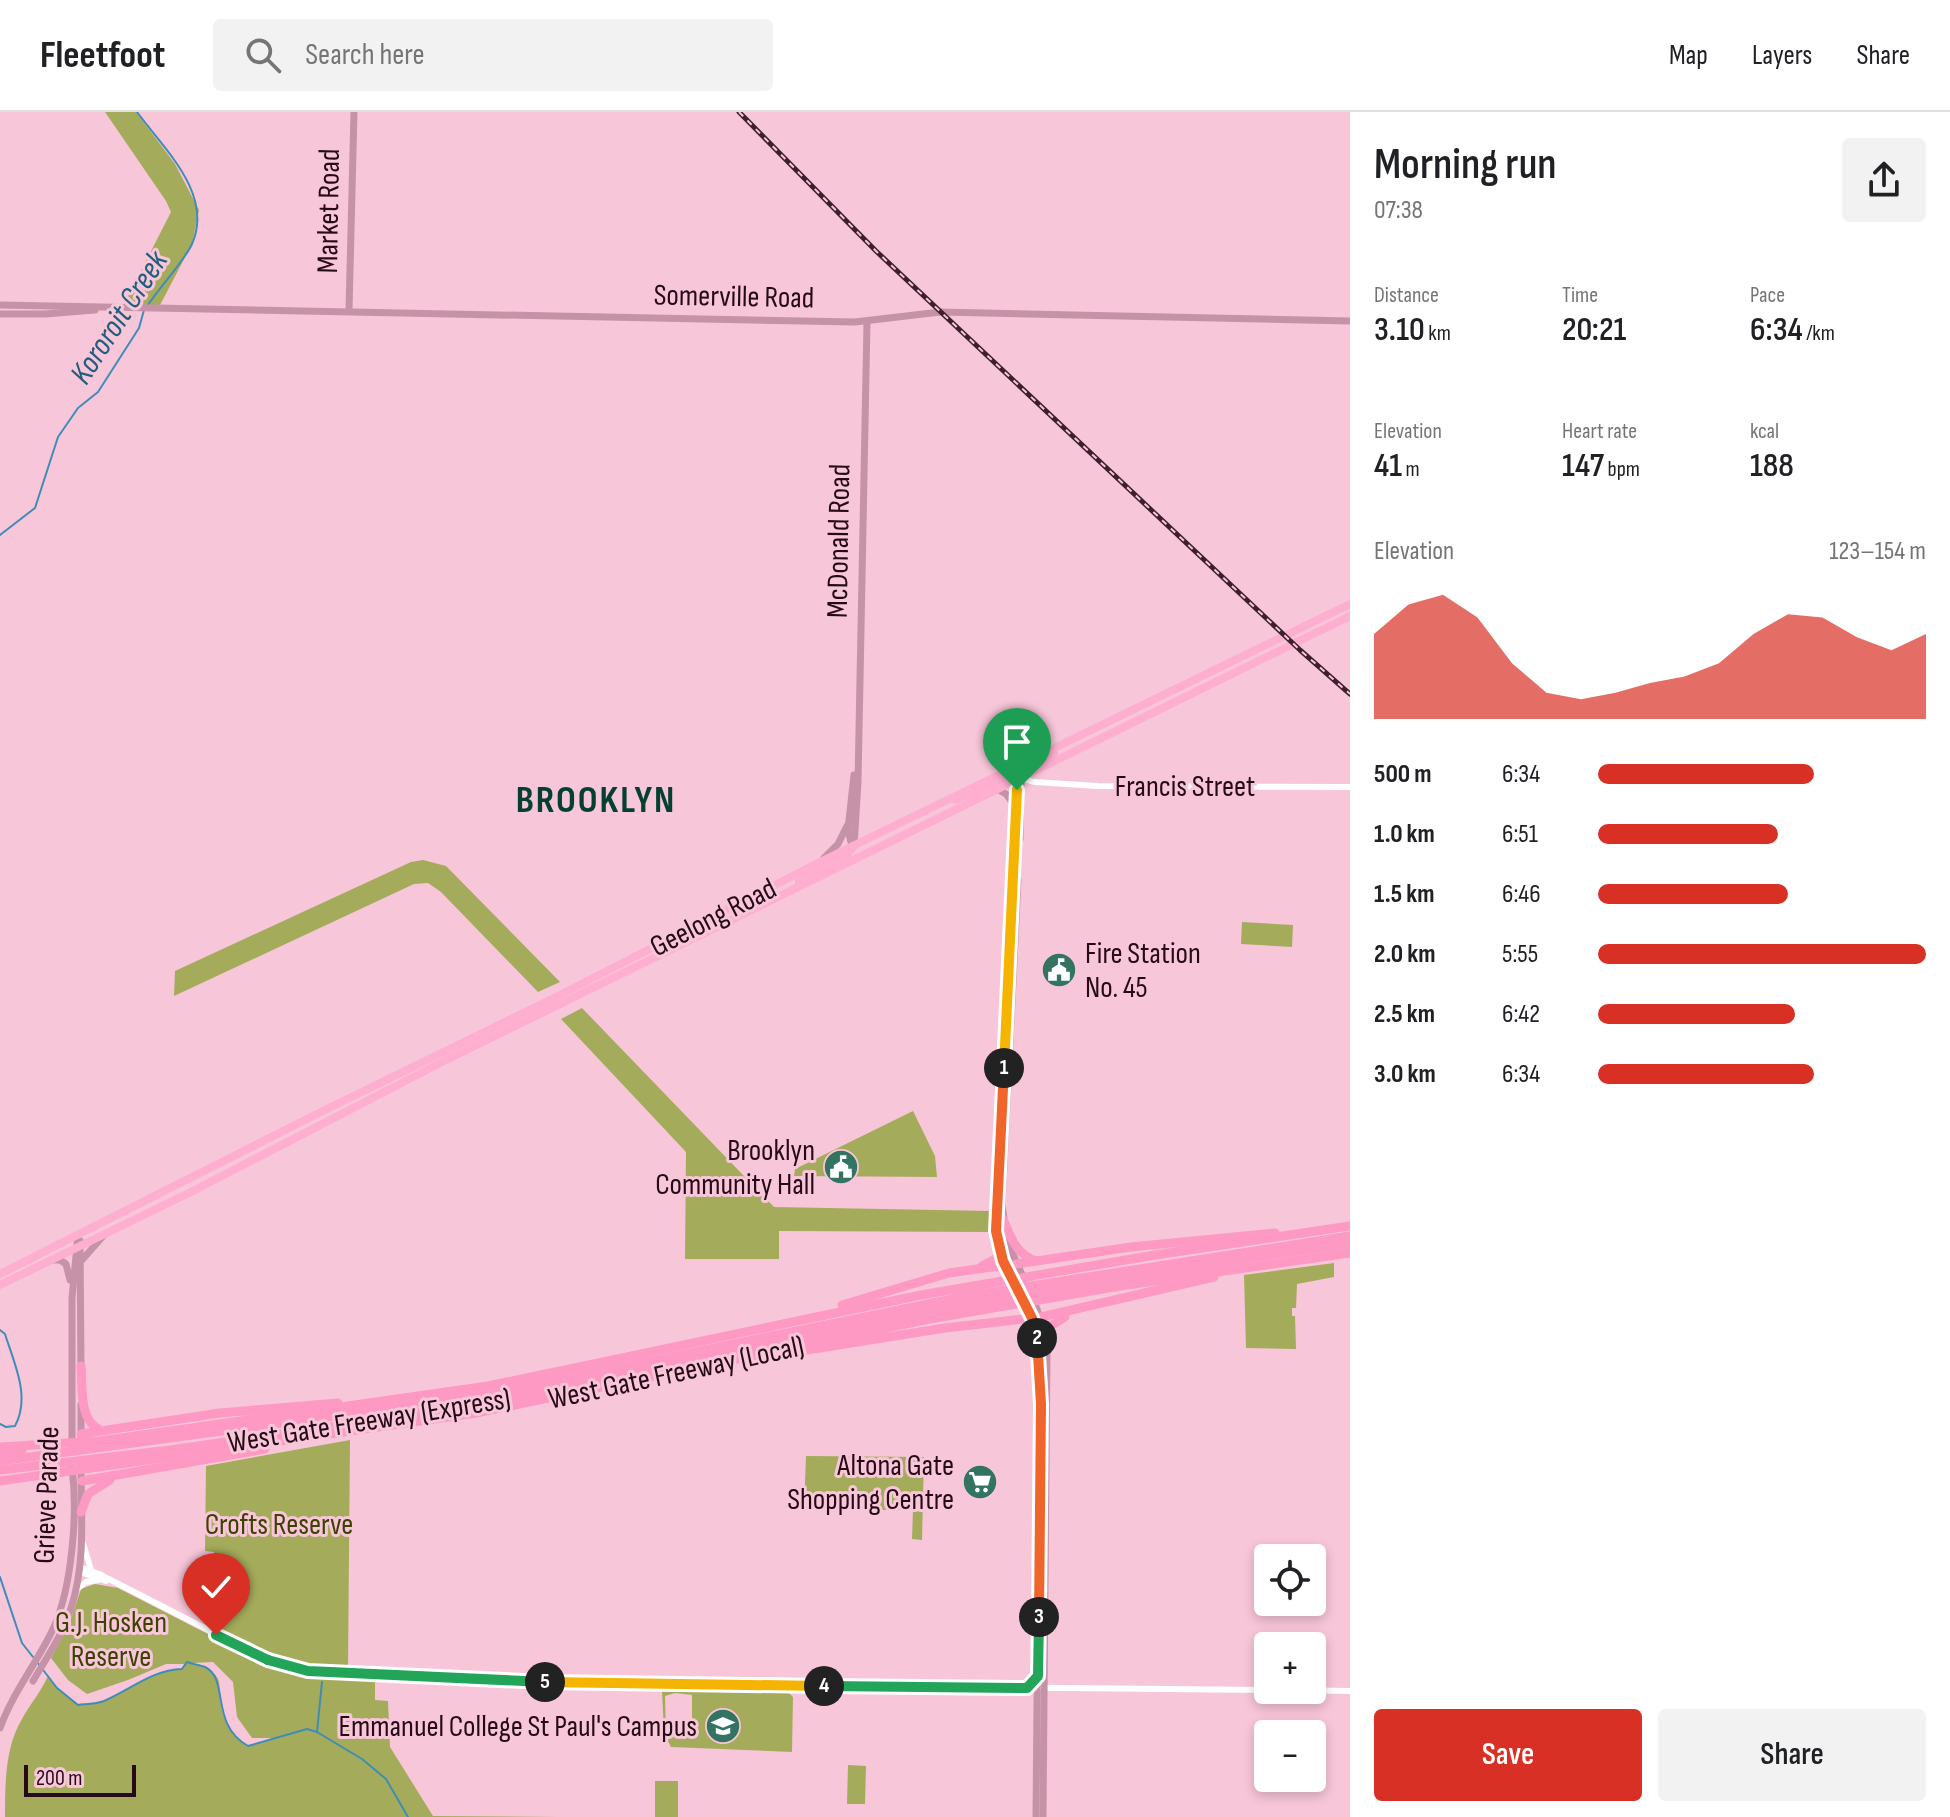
<!DOCTYPE html>
<meta charset="utf-8">
<style>
body{margin:0;font-family:"Sofia Sans Condensed",sans-serif;background:#f2f2f2;color:#202124;height:100vh;display:flex;flex-direction:column;font-size:30px;white-space:nowrap}
*{box-sizing:border-box;margin:0}
p{font-size:26px;color:#757577}
.icon{flex:none;width:44px;height:44px;fill:none;stroke:currentColor;stroke-width:2;stroke-linecap:round;stroke-linejoin:round}
.map{position:relative;flex:1;overflow:hidden}
.drawer{display:flex;flex-direction:column;background:#fff;width:600px}
.drawer>*{flex:none}
.tools{position:absolute;left:1254px;top:1432px;display:grid;gap:16px}
.tools a{display:grid;place-items:center;width:72px;height:72px;border-radius:8px;background:#fff;box-shadow:0 4px 12px #0003;font-size:40px}
.scale{position:absolute;left:24px;bottom:20px;width:112px;box-sizing:border-box;padding-left:8px;border:4px solid #260a17;border-top:0;font-size:22px;line-height:28px;white-space:nowrap;color:#260a17;-webkit-text-stroke:6px #f8c6d9;paint-order:stroke}
.pin{position:absolute;display:grid;place-items:center;width:68px;height:68px;color:#fff;margin:-82px -34px;border-radius:50% 50% 50% 0;rotate:-45deg;box-shadow:0 0 8px #0007}
.pin .icon{rotate:45deg}
.km{position:absolute;width:40px;height:40px;margin:-20px;border-radius:50%;background:#222;color:#fff;font-size:22px;line-height:40px;text-align:center}
.round{display:grid;place-items:center;flex:none;width:84px;height:84px;border-radius:8px;background:#f2f2f2}
.head{display:flex;align-items:center;justify-content:space-between;height:136px;padding:0 24px}
h1{font-size:44px;font-weight:600;line-height:60px}
.stats{display:grid;grid-template-columns:repeat(3,1fr);gap:12px;height:136px;padding:8px 24px}
.stats div{display:grid;align-content:center}
.stats b{font-size:34px;font-weight:600}
.stats small{font-size:22px;font-weight:400}
.stats p{font-size:22px}
.chart{height:224px;padding:16px 24px}
.chart p{display:flex;justify-content:space-between}
.chart svg{width:100%;height:144px;margin-top:8px;fill:#d93025;opacity:.7}
.cta{display:flex;gap:16px;margin-top:auto;padding:16px 24px}
.cta a{flex:1;height:92px;border-radius:8px;background:#d93025;color:#fff;font-size:32px;font-weight:600;line-height:92px;text-align:center}
.cta a+a{background:#f2f2f2;color:#202124}
ul{padding:0 24px;list-style:none;font-size:26px}
li{display:grid;grid-template-columns:128px 96px 1fr;align-items:center;height:60px}
li i{height:20px;border-radius:10px;background:#d93025}
header{display:flex;align-items:center;gap:48px;box-sizing:border-box;height:112px;padding:0 40px;background:#fff;border-bottom:2px solid #e0e0e0}
header strong{font-size:38px}
nav{display:flex;gap:44px;margin-inline-start:auto;font-size:28px}
.search{width:560px;height:72px;background:#f2f2f2;display:flex;align-items:center;gap:20px;box-sizing:border-box;padding:0 28px;border-radius:8px;color:#757577;font-size:30px}
main{display:flex;flex:1;min-height:0}
.map>svg:first-child{display:block}
</style>
<header>
<strong>Fleetfoot</strong>
<div class="search"><svg class="icon" aria-label="search" viewBox="0 0 24 24"><circle cx="10" cy="10" r="6"/><path d="M15 15l6 6"/></svg>Search here</div>
<nav><a>Map</a><a>Layers</a><a>Share</a></nav>
</header>
<main>
<div class="map">
<svg width="1350" height="1705" viewBox="0 0 1350 1705">
<rect width="100%" height="100%" fill="#f8c6d9"/>
<g fill="#a4ac5b" fill-rule="evenodd">
<path d="M105,0H136L175,52L199,98L192,132L159,195L123,194L171,100L166,89Z"/>
<path d="M423,748L446,754L560,870L538,880L441,780L428,771L414,772L174,884L175,859L411,750Z"/>
<path d="M1242,810L1293,813L1292,835L1241,832Z"/>
<path d="M582,896L774,1095L991,1099L990,1120L779,1119V1147H685L686,1040L561,907Z"/>
<path d="M913,999L935,1044L937,1065L794,1064L795,1057Z"/>
<path d="M1334,1151V1165L1297,1172L1296,1196H1292V1204H1295L1296,1237L1246,1236L1244,1163Z"/>
<path d="M350,1328L348,1556L281,1551L213,1517L214,1440L205,1439L206,1354Z"/>
<path d="M806,1344L924,1345L922,1428L912,1427L913,1398H804Z"/>
<path d="M95,1472L118,1476L274,1556L320,1565L375,1568V1588L388,1589L390,1635L433,1704L559,1705H5C5,1673 5,1635 22,1607C30,1592 41,1580 48,1564L57,1576L78,1593C86,1592 96,1592 104,1589C130,1578 152,1558 182,1557L184,1552H166L128,1568L87,1582L68,1568L51,1546L69,1513L81,1477ZM213,1550L233,1570L237,1605L252,1626H272L248,1634C230,1624 222,1607 220,1587C220,1581 220,1572 218,1567C213,1557 201,1554 192,1551Z"/>
<path d="M662,1579L788,1580L793,1585L792,1640L671,1635L664,1621ZM675,1581L692,1583V1622H666L665,1584Z"/>
<path d="M848,1653L866,1654L865,1692H847Z"/>
<rect x="655" y="1669" width="23" height="36"/>
</g>
<g fill="none" stroke-linecap="round" stroke-linejoin="round">
<g stroke="#408cb8" stroke-width="2">
<path d="M137,0C164,37 214,82 192,132C185,148 159,176 148,193"/>
<path d="M0,423L35,396L58,325L78,296L98,280L139,216L144,198"/>
<path d="M0,1218L5,1222C14,1251 31,1285 15,1314L6,1315L0,1312"/>
<path d="M0,1465L22,1531L33,1545"/>
<path d="M37,1550L57,1576L78,1593C86,1592 96,1592 104,1589C130,1578 152,1558 182,1557L187,1550C192,1552 200,1553 205,1555C230,1567 209,1612 248,1634L307,1617L317,1620L362,1647L386,1667L408,1705"/>
<path d="M317,1620L322,1570"/>
</g>
<g stroke="#fff" stroke-width="6">
<path d="M1021,666L1034,670L1098,674L1350,675"/>
<path d="M83,1431L91,1458"/>
<path d="M80,1455L99,1462L271,1550L308,1559L562,1571L1268,1578"/>
<path d="M80,1460L106,1469"/>
<path d="M77,1477L86,1470L98,1468"/>
<path d="M1292,1578L1350,1579"/>
</g>
<g stroke="#c692a8" stroke-width="7">
<path d="M0,193L855,210L940,200L1350,209"/>
<path d="M349,198L354,0"/>
<path d="M0,202H45L95,198"/>
<path d="M997,677L1006,682L1015,694"/>
<path d="M1020,727L1021,668"/>
<path d="M852,734L848,718L854,663"/>
<path d="M854,734L858,670L867,210"/>
<path d="M824,746L838,732L847,714"/>
<path d="M1018,768L1002,1092L1007,1129L1024,1167"/>
<path d="M80,1129L81,1256"/>
<path d="M53,1148H60L66,1152L70,1168"/>
<path d="M82,1148L104,1123"/>
<path d="M1015,1172L1001,1140L996,1112L1017,679L1020,666"/>
<path d="M1033,1185L1044,1218L1047,1238L1043,1705"/>
<path d="M1022,1186L1037,1221L1040,1261L1036,1705"/>
<path d="M81,1293V1324"/>
<path d="M72,1332V1186L78,1123"/>
<path d="M33,1569C47,1545 63,1522 71,1496C86,1451 81,1400 81,1353"/>
<path d="M0,1616C13,1580 37,1551 53,1517C72,1476 78,1401 72,1356"/>
</g>
<g stroke="#feaecf" stroke-width="8">
<path d="M1021,665L1028,654L1054,641"/>
<path d="M955,688L1005,666L1020,665"/>
<path d="M799,770L846,745L853,734"/>
<path d="M0,1162L329,996L556,885L820,750L1350,492"/>
<path d="M0,1173L191,1080L442,950L1350,504"/>
</g>
<g stroke="#fd99c3" stroke-width="9">
<path d="M1003,1107C1011,1126 1016,1142 1036,1149"/>
<path d="M1016,1152L1131,1135L1275,1121"/>
<path d="M982,1154L997,1146L1001,1140"/>
<path d="M842,1193L949,1161L1006,1153"/>
<path d="M1041,1205L1214,1165"/>
<path d="M1044,1218L1065,1205"/>
<path d="M807,1238L945,1216L1032,1206"/>
<path d="M81,1254C83,1275 78,1307 100,1318"/>
<path d="M81,1322L220,1301L338,1291"/>
<path d="M0,1335L100,1329L488,1274L921,1183L1155,1143L1350,1114"/>
<path d="M0,1342L22,1339"/>
<path d="M0,1349L475,1285L967,1184L1350,1124"/>
<path d="M0,1358L170,1338L480,1293L978,1190L1108,1167L1350,1132"/>
<path d="M0,1369L476,1301L930,1207L1120,1174L1350,1141"/>
<path d="M82,1369L265,1337"/>
<path d="M81,1400L88,1382L110,1368"/>
</g>
<g stroke="#3e202d" stroke-width="5">
<path id="rail" d="M739,0L876,139L1300,538L1350,582"/>
</g>
<use href="#rail" stroke="#f8c6d9" stroke-width="2" stroke-dasharray="6" stroke-linecap="butt"/>
</g>
<g fill="none" stroke-linecap="round" stroke-linejoin="round">
<g stroke="#fff" stroke-width="16">
<path id="split-1" d="M1004,956L1017,678"/>
</g>
<g stroke="#fff" stroke-width="16">
<path id="split-2" d="M1004,956L996,1119L1003,1149L1032,1206L1037,1226"/>
</g>
<g stroke="#fff" stroke-width="16">
<path id="split-3" d="M1037,1226L1041,1292L1039,1505"/>
</g>
<g stroke="#fff" stroke-width="16">
<path id="split-4" d="M824,1574L1027,1576L1038,1564L1039,1505"/>
</g>
<g stroke="#fff" stroke-width="16">
<path id="split-5" d="M545,1570L824,1574"/>
</g>
<g stroke="#fff" stroke-width="16">
<path id="split-6" d="M268,1548L308,1559L545,1570"/>
</g>
<g stroke="#fff" stroke-width="16">
<path id="split-7" d="M216,1523L268,1548"/>
</g>
<use href="#split-1" stroke="#f5b400" stroke-width="10"/>
<use href="#split-2" stroke="#f0652b" stroke-width="10"/>
<use href="#split-3" stroke="#f0652b" stroke-width="10"/>
<use href="#split-4" stroke="#22a559" stroke-width="10"/>
<use href="#split-5" stroke="#f5b400" stroke-width="10"/>
<use href="#split-6" stroke="#22a559" stroke-width="10"/>
<use href="#split-7" stroke="#22a559" stroke-width="10"/>
</g>
<defs>
<g id="civic-disc" transform="scale(1.8)"><circle r="9.5" fill="#327362" stroke="#f8c6d9"/><path d="M-.6-6.5H3V-4.5H.6V-3L4-1V1h2V6H-6V1h2V-1L-.6-3ZM-1.2 2.5V6h2.4V2.5Z" fill="#fff"/></g>
<g id="supermarket-disc" transform="scale(1.8)"><circle r="9.5" fill="#327362" stroke="#f8c6d9"/><path d="M-6-5.5h2.5l.6 2H6L4.5 2H-2.5L-4.4-4H-6ZM-1.5 3.2a1.3 1.3 0 1 0 .1 0ZM3 3.2a1.3 1.3 0 1 0 .1 0Z" fill="#fff"/></g>
<g id="school-disc" transform="scale(1.8)"><circle r="9.5" fill="#327362" stroke="#f8c6d9"/><path d="M0-5L7-2L0 1L-7-2ZM-4 1L0 2.5L4 1V4Q0 6-4 4Z" fill="#fff"/></g>
</defs>
<g fill-rule="evenodd">
<use href="#civic-disc" x="1059" y="858"/>
<use href="#civic-disc" x="841" y="1055"/>
<use href="#supermarket-disc" x="980" y="1370"/>
<use href="#school-disc" x="723" y="1614"/>
</g>
<g text-anchor="middle" stroke-width="6" stroke-linejoin="round" paint-order="stroke">
<g font-size="30" fill="#260a17" stroke="#f8c6d9">
<text transform="translate(328 99) rotate(-89)" y="10">Market Road</text>
<text transform="translate(734 184) rotate(1)" y="10">Somerville Road</text>
<text transform="translate(838 429) rotate(-89)" y="10">McDonald Road</text>
<text x="1185" y="684">Francis Street</text>
<text transform="translate(713 805) rotate(-27)" y="10">Geelong Road</text>
<text transform="translate(676 1260) rotate(-12)" y="10">West Gate Freeway (Local)</text>
<text transform="translate(369 1308) rotate(-9)" y="10">West Gate Freeway (Express)</text>
<text transform="translate(46 1383) rotate(-88)" y="10">Grieve Parade</text>
</g>
<g font-size="30" fill="#260a17" stroke="#f8c6d9" text-anchor="end">
<text x="1085" y="851" text-anchor="start">Fire Station<tspan x="1085" dy="34">No. 45</tspan></text>
<text x="815" y="1048">Brooklyn<tspan x="815" dy="34">Community Hall</tspan></text>
<text x="954" y="1363">Altona Gate<tspan x="954" dy="34">Shopping Centre</tspan></text>
<text x="697" y="1624">Emmanuel College St Paul's Campus</text>
</g>
<g font-size="30" fill="#3d4102" stroke="#f8c6d9">
<text x="279" y="1422">Crofts Reserve</text>
<text x="111" y="1520">G.J. Hosken<tspan x="111" dy="34">Reserve</tspan></text>
</g>
<g font-size="32" font-style="italic" fill="#205e7c" stroke="#f8c6d9">
<text transform="translate(118 205) rotate(-57)" y="11">Kororoit Creek</text>
</g>
<g font-size="38" font-weight="bold" letter-spacing="2" fill="#043f32" stroke="#f8c6d9">
<text x="596" y="700">BROOKLYN</text>
</g>
</g>
</svg>
<div class="tools">
<a><svg class="icon" aria-label="locate" viewBox="0 0 24 24"><circle cx="12" cy="12" r="6"/><path d="M12 2v4M12 18v4M2 12h4M18 12h4"/></svg></a>
<a>+</a>
<a>−</a>
</div>
<div class="scale">200 m</div>
<div class="pin" style="left:1017px;top:678px;background:#1e9e55"><svg class="icon" aria-label="arrive" viewBox="0 0 24 24"><path d="M6 21V4h12l-3 4 3 4H6"/></svg></div>
<div class="pin" style="left:216px;top:1523px;background:#d93025"><svg class="icon" aria-label="check" viewBox="0 0 24 24"><path d="M5 12l5 5 9-10"/></svg></div>
<b class="km" style="left:1004px;top:956px">1</b>
<b class="km" style="left:1037px;top:1226px">2</b>
<b class="km" style="left:1039px;top:1505px">3</b>
<b class="km" style="left:824px;top:1574px">4</b>
<b class="km" style="left:545px;top:1570px">5</b>
</div>
<section class="drawer">
<div class="head"><div><h1>Morning run</h1><p>07:38</p></div><a class="round"><svg class="icon" aria-label="share" viewBox="0 0 24 24"><path d="M12 15V3M7 8l5-5 5 5M5 13v7h14v-7"/></svg></a></div>
<div class="stats">
<div><p>Distance</p><b>3.10<small> km</small></b></div>
<div><p>Time</p><b>20:21</b></div>
<div><p>Pace</p><b>6:34<small> /km</small></b></div>
</div>
<div class="stats">
<div><p>Elevation</p><b>41<small> m</small></b></div>
<div><p>Heart rate</p><b>147<small> bpm</small></b></div>
<div><p>kcal</p><b>188</b></div>
</div>
<div class="chart"><p><span>Elevation</span>123–154 m</p>
<svg viewBox="0 0 160 44" preserveAspectRatio="none"><path d="M0 44V18L10 9L20 6L30 13L40 27L50 36L60 38L70 36L80 33L90 31L100 27L110 18L120 12L130 13L140 19L150 23L160 18V44z"/></svg>
</div>
<ul>
<li><b>500 m</b>6:34<i style="width:66%"></i></li>
<li><b>1.0 km</b>6:51<i style="width:55%"></i></li>
<li><b>1.5 km</b>6:46<i style="width:58%"></i></li>
<li><b>2.0 km</b>5:55<i style="width:100%"></i></li>
<li><b>2.5 km</b>6:42<i style="width:60%"></i></li>
<li><b>3.0 km</b>6:34<i style="width:66%"></i></li>
</ul>
<div class="cta"><a>Save</a><a>Share</a></div>
</section>
</main>
